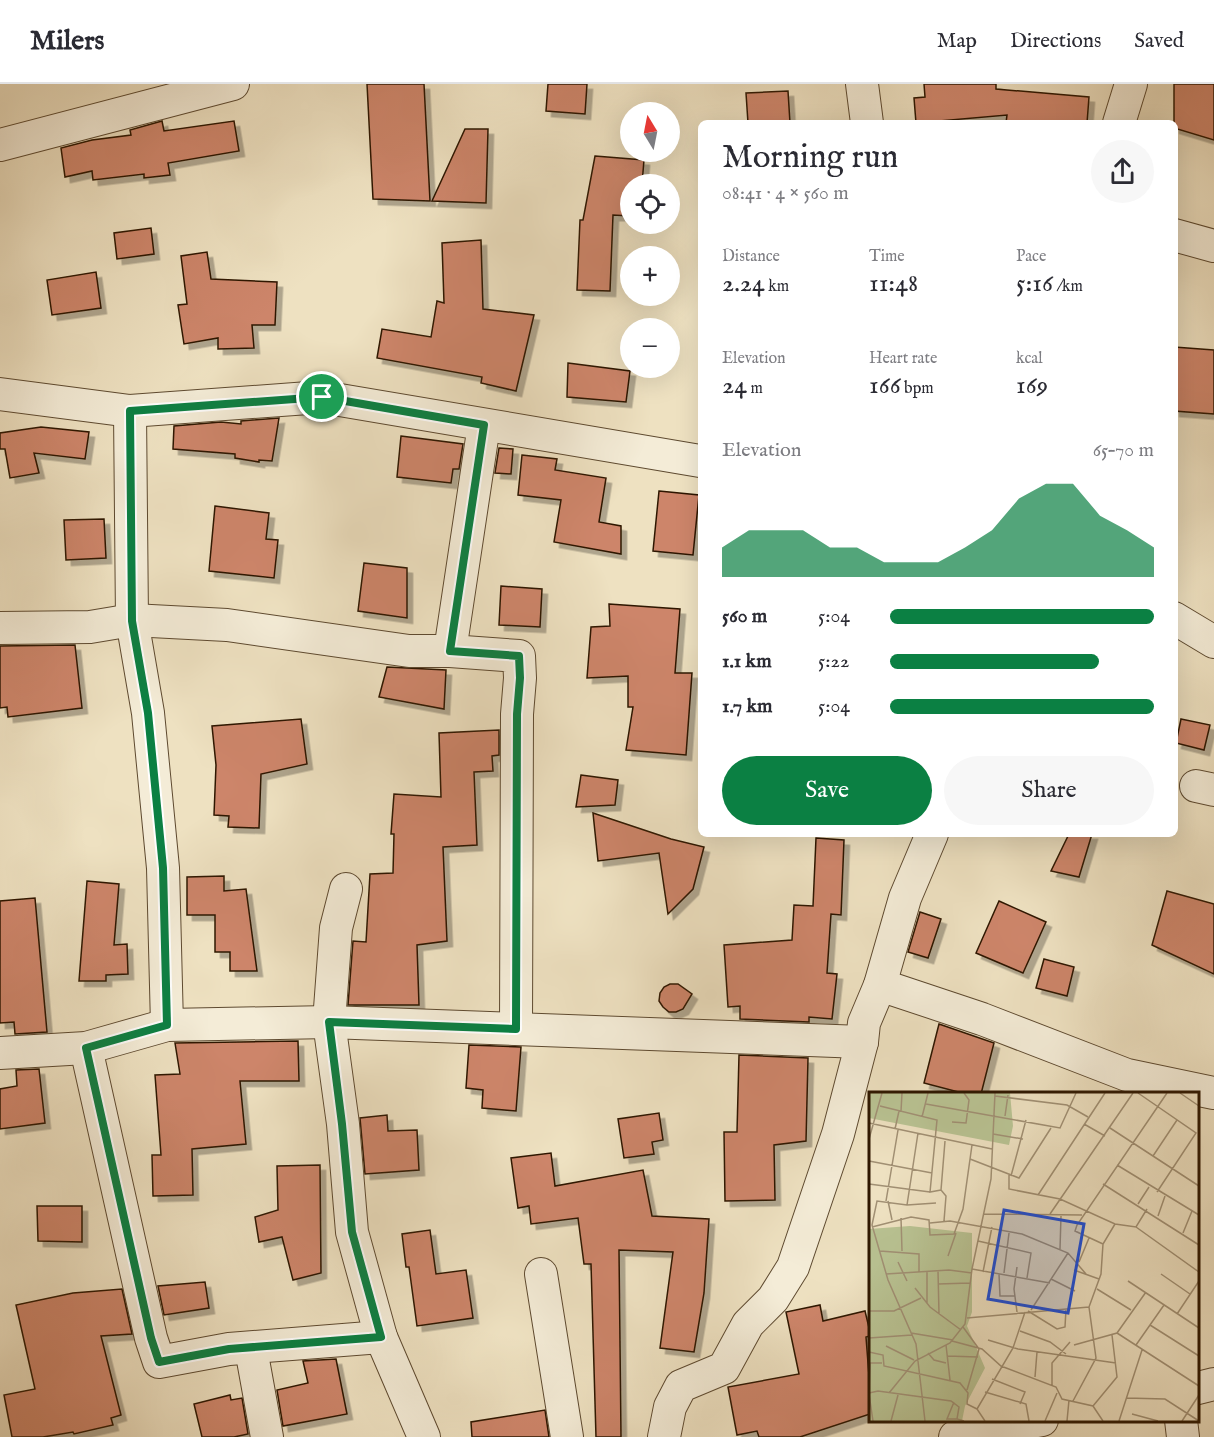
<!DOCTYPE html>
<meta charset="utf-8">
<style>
body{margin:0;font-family:"IM FELL English",serif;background:#f7f7f7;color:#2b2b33;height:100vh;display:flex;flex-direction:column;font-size:22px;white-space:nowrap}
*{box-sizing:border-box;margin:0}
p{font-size:20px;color:#7c7c81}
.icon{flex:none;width:33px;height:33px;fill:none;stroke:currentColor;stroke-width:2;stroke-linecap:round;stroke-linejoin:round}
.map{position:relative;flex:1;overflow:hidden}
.drawer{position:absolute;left:698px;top:36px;width:480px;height:717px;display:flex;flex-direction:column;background:#fff;border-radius:9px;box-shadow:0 6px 24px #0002}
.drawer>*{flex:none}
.needle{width:39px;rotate:350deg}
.fabs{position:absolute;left:620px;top:18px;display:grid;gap:12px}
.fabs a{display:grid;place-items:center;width:60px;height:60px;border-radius:50%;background:#fff;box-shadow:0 6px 24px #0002;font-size:30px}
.pin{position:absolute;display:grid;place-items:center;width:51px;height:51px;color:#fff;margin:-26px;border:3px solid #fff;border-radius:50%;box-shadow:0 2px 6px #0007}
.round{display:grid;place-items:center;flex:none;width:63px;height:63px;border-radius:32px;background:#f7f7f7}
.headline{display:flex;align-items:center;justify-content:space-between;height:102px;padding:0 24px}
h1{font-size:33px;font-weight:600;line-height:45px}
.stats{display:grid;grid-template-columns:repeat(3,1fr);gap:9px;height:102px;padding:6px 24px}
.stats div{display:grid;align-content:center}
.stats b{font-size:26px;font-weight:600}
.stats small{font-size:16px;font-weight:400}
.stats p{font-size:16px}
.chart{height:168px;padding:12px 24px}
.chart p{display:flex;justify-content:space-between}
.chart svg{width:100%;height:108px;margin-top:6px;fill:#0b8043;opacity:.7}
.action{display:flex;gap:12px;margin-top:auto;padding:12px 24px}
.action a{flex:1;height:69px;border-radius:36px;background:#0b8043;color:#fff;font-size:24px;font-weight:600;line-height:69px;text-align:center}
.action a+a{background:#f7f7f7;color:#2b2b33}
ul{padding:0 24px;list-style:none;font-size:20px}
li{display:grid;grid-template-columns:96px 72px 1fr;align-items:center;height:45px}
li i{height:15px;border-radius:8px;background:#0b8043}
header{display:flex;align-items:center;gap:36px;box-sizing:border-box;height:84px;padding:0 30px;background:#fff;border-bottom:2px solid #e1e1e2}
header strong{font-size:28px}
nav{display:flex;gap:33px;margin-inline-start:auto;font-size:21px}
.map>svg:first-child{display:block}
</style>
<header>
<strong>Milers</strong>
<nav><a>Map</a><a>Directions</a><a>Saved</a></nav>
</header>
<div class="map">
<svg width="1214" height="1353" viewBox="0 0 1214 1353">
<defs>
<filter id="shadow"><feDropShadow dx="5.5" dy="5.5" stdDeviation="0" flood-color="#0004"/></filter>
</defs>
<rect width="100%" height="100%" fill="#eee1c1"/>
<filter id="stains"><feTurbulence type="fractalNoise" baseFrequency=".00333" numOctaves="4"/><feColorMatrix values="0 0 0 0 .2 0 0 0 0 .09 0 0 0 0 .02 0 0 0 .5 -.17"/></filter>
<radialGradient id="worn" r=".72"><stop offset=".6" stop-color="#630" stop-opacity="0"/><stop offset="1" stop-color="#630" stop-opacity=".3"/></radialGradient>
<g fill="#cd856a" stroke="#2e1700" stroke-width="1.5" filter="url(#shadow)">
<path d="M367,0H424L430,117L373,115Z"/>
<path d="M548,0H587L585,30L546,27Z"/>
<path d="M924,0H996V5L1089,13L1087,39H1006L1007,31L916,39L914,14L925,13Z"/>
<path d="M1174,0H1214V56L1174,44Z"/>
<path d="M788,7L790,39H748L746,9Z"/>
<path d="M162,37L164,47L234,37L239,67L168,79L170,91L144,94V90L93,96L92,87L65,93L61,64L92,56L131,51L130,46Z"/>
<path d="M465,45H488L486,119L432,117Z"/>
<path d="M595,72L644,76L642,100H630V132L613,131L610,207L577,206L580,136H583Z"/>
<path d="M151,144L154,170L117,175L114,149Z"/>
<path d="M481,156L483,225L534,231L516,307L481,299L482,293L377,274L382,245L431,253L437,217L444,219L442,159Z"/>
<path d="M207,168L211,195L277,198L275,241H252L254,264L218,265V254L184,260L178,221L187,220L181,172Z"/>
<path d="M96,188L101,224L52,231L47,196Z"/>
<path d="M1174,263L1214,266V330L1174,327Z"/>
<path d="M568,279L630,287L626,318L567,313Z"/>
<path d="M279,334L272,377L259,376V378L235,374V370L173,365L174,342L221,338L241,340V337Z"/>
<path d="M41,343L89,348L85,375L34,369L39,389L10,394L5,365H0V349Z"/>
<path d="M401,352L463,360L459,385H453L451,399L397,393Z"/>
<path d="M499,364L513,365L511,390L495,389Z"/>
<path d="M522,371L557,375L555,386L606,394L599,438L621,442V470L554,458L561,416L518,411Z"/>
<path d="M659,407L699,411L693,471L653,467Z"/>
<path d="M215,422L269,429L266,455L278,456L274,494L209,487Z"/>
<path d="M104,435L106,474L66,476L64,436Z"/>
<path d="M364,479L407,484V534L358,527Z"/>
<path d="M501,502L542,505L540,543L499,541Z"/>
<path d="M609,520L680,525L675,589H692L686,671L626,666L633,623H628V592L587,594L591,543L610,542Z"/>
<path d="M75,561L82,624L8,633L7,623L0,624V562Z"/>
<path d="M387,583L446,586L444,625L379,613Z"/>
<path d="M301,635L307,680L261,690L259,744L228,743L229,732L214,731L216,681L212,642Z"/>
<path d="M1181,635L1210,641L1204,666L1176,659Z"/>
<path d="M499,646V671L492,672L493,687L474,688L477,761L443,763L447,857L417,861L419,921H348L353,857L366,858L370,790L393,789L394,750H391L394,710L441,713L439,649Z"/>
<path d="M581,691L618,696L615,721L576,723Z"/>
<path d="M593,729L671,755L704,763L693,805L668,830L659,769L598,777Z"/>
<path d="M1069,750H1092L1079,793L1051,787Z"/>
<path d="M816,754L844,756L841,831L831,830L827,889L837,890L832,935L809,933V938L740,935V922L728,923L724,861L792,856L794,821L813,822Z"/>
<path d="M224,792V807L246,805L257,887H230V868H215V831H187V793Z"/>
<path d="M87,797L119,800L114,861L127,860L128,890L106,891V897H79Z"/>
<path d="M1167,807L1214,820V890L1152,861Z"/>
<path d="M35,814L47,948L15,950L14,938L0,939V817Z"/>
<path d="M999,817L1046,838L1023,889L976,869Z"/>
<path d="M920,828L941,835L928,874L908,868Z"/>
<path d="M1044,875L1074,883L1067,912L1036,904Z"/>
<path d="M670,900H678L692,910L683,925L676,928H669L663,923L659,917L660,909L664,903Z"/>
<path d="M939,940L994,959L981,1010H966L924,999Z"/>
<path d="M298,957L299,997H240L246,1060L192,1065L193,1111L153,1112L152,1071H161L155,991L180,990L175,959Z"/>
<path d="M469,961L521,963L516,1027L482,1024L483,1006L466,1004Z"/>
<path d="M739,971L808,974L806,1057L774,1061L775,1116L725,1117L724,1048H737Z"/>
<path d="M39,985L45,1039L0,1045V1005L17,1002L16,986Z"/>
<path d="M659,1029L663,1056L652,1058L654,1070L624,1074L618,1035Z"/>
<path d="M387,1031L388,1047L417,1046L419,1086L365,1090L360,1034Z"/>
<path d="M551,1069L555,1102L643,1086L652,1132L709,1135L704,1209L694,1268L660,1264L673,1168L619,1166L621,1353H596L591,1180H584L578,1134L531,1140L529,1122L518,1124L511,1074Z"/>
<path d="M320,1081L321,1189L293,1196L282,1153L259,1158L255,1133L278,1126L277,1082Z"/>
<path d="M37,1122H82V1158L38,1157Z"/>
<path d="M430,1146L436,1190L466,1186L473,1234L417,1242L409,1183H406L402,1150Z"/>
<path d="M205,1198L209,1224L164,1231L158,1202Z"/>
<path d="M122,1205L132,1250L101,1252L121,1331L111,1334L113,1341L74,1350L73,1348L43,1353H12L4,1311L35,1305L16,1221L73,1209Z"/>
<path d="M820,1221L823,1237L865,1227L870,1248V1252L866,1253L870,1305V1330L800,1353H759L757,1347L737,1351L728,1303L799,1290L786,1228Z"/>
<path d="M336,1275L347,1330L283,1342L277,1306L308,1299L303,1277Z"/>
<path d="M230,1311L231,1316L242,1314L248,1350L234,1353H202L194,1320Z"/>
<path d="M545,1326L549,1353H472L471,1338Z"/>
</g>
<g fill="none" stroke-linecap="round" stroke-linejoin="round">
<g stroke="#5e4a30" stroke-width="34">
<g id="minor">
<path d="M862,0L867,39"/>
<path d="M1119,39L1131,0"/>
<path d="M0,61L233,0"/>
<path d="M1174,151L1214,162"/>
<path d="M0,310L130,327L322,313L700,377"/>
<path d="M130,327L132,536L148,629L163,784L167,941"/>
<path d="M1174,534L1214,558"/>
<path d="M0,544L90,543L132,536L227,541L409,567H450L519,572L520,594L517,630L516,945"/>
<path d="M450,567L484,341"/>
<path d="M1196,702L1214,706"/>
<path d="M346,805L336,844L329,938L343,1040L352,1148L381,1253L424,1353"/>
<path d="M880,901L982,935L1127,991L1214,1009"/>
<path d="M86,964L151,1254L159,1278L229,1265L381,1253"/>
<path d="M0,969L86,964L167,941L329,938L862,958"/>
<path d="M541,1190L567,1353"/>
<path d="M251,1265L267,1353"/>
<path d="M1198,1304L1214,1300"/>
<path d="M1181,1336L1183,1353"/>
<path d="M664,1353L670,1323L681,1302L724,1284L748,1240L773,1215L793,1183L838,1050L862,958L864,939L880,901L905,814L932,750"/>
<path d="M955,1353L1042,1336"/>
</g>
</g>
<use href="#minor" stroke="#f4ecd7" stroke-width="32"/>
</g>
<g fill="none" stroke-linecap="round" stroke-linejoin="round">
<g stroke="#fff" stroke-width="12">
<path id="route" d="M322,313L484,341L450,567L519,572L520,594L517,630L516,945L329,938L342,1040L352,1148L381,1253L229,1265L159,1278L151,1254L86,964L167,941L163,784L148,629L132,537L130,327Z"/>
</g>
<use href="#route" stroke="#0b8043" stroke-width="8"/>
</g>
<g transform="translate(869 1008)">
<rect width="330" height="330" fill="#eee1c1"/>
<path d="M0,1H141L144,34L140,53L0,26ZM41,134L103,141V220L98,234L116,276L96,314L93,329H0V137Z" fill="#b9c393"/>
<path fill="none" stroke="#a19074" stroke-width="1.5" d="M269,1L327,41L288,100M311,1L330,14M126,4L198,13L219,25M57,12L191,36L207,1M11,14L68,28L61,100L72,98M32,19L33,1M136,24L139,3M53,25L59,1M83,30L97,31L100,8L95,1M0,31L123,57M215,32L236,44M241,36L330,94M26,37L30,19M124,42L154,47M0,47L13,1M284,64L308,28M101,67L150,86L182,36M0,69L63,81M248,73L330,123M140,83V97L191,107L246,132L267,135L278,117M142,84L157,28M0,92L61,100M234,92L330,153M169,103L236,1M17,109L29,38M19,109L23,128M269,112L280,95M38,113L49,41M114,122L213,123M181,122L264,1M289,124L296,104M32,126L33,159M75,129L77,104L72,98L76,49M61,131L81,129L153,142L199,161L217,182M3,135L42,125L60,128L61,143L85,142L94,117L103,53M267,135L330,180M314,141L323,119M109,149L162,161L158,186M234,152L206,139L208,133L298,1M191,157L192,124M11,159L50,162V180M79,164L87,141M29,170L38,189M210,170L220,146M103,177L181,191M205,178L230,187M69,179L70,222M58,180V212M114,180L123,135M135,181L140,141M17,182L80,178L103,181M130,182L131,204H146M292,182L321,202M182,187L206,199M259,189L330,236M69,192L101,191M46,196L61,215L92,238M228,197L262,218M162,218L199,161M0,219H25L52,206M159,219L188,237L196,235L197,217M148,220L145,197L148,175M308,222L330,189M98,226L220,215M281,233L330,264M94,235L110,257L98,298M151,239L181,250L197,262M42,241L84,248M248,241L330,294M0,246L43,243M119,248L149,257L247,271M83,249L113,257L132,274L187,295L193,307L224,314L234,329M77,253L81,288M205,253L248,241L277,200M267,253L295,213M17,254L45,268M0,260L14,263L15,274L91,291L99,301L98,312L108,317M59,261L65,268L77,271M78,264L109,265M166,285L168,260M123,287L156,300L151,312M183,293V271L201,250M116,300L157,312L160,329M0,301L9,299L82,309L90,315L88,327L95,329M0,301L1,271H13M20,301L46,269L81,251L96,232L103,177L122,87L126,1M0,302L4,329M257,306L296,307L330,329M204,309L227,266L220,215L232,182L234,152L246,132M85,310L78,327H88M224,314L248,285L243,243M263,322L289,329M22,329L29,303M56,329L47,252L19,188L3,133L8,109L38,113L67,111M116,329L108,317L144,256L156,220M176,329L188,301M198,329L200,308M250,329L273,258M313,329L330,303"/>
<path fill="#1d4ed8" fill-opacity="0.15" stroke="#1d4ed8" stroke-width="3" d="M135,118L215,132L199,221L119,207Z"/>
<rect width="330" height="330" fill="none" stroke="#2e1700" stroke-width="3"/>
</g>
<rect width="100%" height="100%" filter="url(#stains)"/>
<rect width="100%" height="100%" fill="url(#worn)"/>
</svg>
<div class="fabs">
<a><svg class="needle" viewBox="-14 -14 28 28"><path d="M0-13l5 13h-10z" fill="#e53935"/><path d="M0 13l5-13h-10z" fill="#7c7c81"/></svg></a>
<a><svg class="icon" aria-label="locate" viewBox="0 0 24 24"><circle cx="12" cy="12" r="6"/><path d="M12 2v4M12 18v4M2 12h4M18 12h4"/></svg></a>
<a>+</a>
<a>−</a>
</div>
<div class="pin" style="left:322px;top:313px;background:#1e9e55"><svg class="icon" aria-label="arrive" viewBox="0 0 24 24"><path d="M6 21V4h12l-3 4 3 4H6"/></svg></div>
<section class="drawer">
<div class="headline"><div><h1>Morning run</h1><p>08:41 · 4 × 560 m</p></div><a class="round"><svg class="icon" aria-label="share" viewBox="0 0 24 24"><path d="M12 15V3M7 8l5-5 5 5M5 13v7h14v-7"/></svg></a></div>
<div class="stats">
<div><p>Distance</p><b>2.24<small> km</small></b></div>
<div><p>Time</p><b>11:48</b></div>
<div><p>Pace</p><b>5:16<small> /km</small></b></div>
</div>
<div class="stats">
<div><p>Elevation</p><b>24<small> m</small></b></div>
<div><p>Heart rate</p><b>166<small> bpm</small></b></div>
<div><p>kcal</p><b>169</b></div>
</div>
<div class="chart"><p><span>Elevation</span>65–70 m</p>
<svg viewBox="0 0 160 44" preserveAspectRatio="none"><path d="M0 44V32L10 25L20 25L30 25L40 32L50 32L60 38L70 38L80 38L90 32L100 25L110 12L120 6L130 6L140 19L150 25L160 32V44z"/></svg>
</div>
<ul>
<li><b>560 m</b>5:04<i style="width:100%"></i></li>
<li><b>1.1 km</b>5:22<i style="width:79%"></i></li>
<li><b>1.7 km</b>5:04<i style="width:100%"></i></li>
</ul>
<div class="action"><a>Save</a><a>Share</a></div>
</section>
</div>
